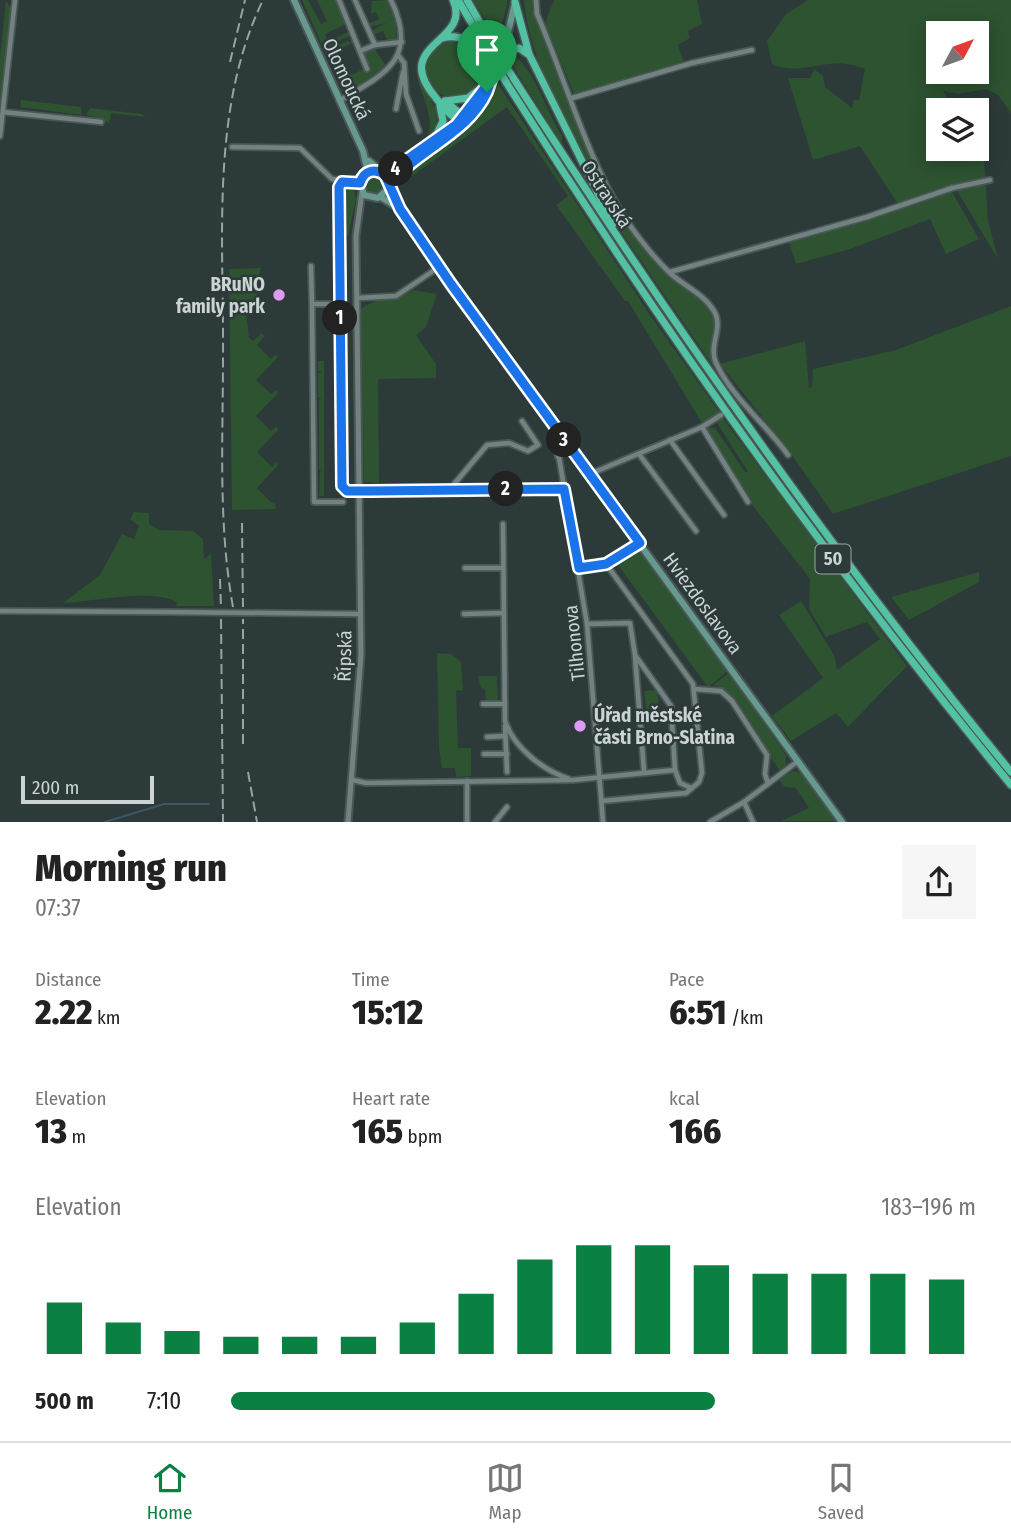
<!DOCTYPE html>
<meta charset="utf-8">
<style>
body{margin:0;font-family:"Fira Sans Condensed",sans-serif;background:#f6f6f6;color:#222;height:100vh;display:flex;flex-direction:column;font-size:26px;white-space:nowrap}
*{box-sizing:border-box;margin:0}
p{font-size:23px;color:#767676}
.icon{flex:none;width:38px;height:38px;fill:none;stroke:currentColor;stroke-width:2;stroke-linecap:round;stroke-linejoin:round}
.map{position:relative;height:822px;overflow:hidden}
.side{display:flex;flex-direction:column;background:#fff;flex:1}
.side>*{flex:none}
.needle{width:46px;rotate:49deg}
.controls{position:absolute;left:926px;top:21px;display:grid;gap:14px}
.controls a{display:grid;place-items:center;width:63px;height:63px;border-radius:0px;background:#fff;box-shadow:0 4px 18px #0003;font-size:35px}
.scale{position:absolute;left:21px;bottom:18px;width:133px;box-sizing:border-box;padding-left:7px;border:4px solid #cbd3d3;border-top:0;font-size:19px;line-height:24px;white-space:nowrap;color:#cbd3d3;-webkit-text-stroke:5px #2c3a39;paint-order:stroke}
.pin{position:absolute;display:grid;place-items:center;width:60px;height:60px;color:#fff;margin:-72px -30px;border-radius:50% 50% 50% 0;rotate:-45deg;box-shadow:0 0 7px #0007}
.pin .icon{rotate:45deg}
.km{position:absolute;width:35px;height:35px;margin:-18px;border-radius:50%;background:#222;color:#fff;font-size:19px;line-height:35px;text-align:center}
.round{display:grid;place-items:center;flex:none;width:74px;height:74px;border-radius:0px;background:#f6f6f6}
.overview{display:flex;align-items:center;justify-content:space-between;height:119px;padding:0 35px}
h1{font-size:38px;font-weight:800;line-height:52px}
.stats{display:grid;grid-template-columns:repeat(3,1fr);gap:10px;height:119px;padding:7px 35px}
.stats div{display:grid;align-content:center}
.stats b{font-size:35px;font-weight:800}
.stats small{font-size:19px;font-weight:400}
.stats p{font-size:19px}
.chart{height:196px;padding:14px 35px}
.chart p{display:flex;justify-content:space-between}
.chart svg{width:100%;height:126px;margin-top:7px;stroke:#0b8043;stroke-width:6}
ul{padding:0 35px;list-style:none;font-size:23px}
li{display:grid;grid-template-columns:112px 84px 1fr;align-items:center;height:52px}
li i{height:18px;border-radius:9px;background:#0b8043}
.tabs{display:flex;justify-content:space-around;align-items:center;height:98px;border-top:2px solid #e0e0e0;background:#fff;font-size:19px;color:#767676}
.tabs a{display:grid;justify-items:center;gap:4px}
.tabs .selected{color:#0b8043}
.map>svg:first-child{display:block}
</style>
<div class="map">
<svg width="1011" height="822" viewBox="0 0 1011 822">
<rect width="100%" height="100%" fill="#2c3a39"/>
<g fill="#2d5330" fill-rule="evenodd">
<path d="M302,0H308L321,24L327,21L317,0H336L346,24L325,34L328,41L348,32L350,36L336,42L338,45L348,41L353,43L333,52L342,74L349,71L351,75L364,69L369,74L363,53L374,48L385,64L383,69L356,87L343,92Z"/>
<path d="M388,0L395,14L397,41L388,42L383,31L373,35L371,31L386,23L370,27L368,24L379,19L376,12L371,14L372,1Z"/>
<path d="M473,0H508L498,40Z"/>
<path d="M524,0H533L532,8L595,164L593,169C565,135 526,43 524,0Z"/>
<path d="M554,0H697L702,24L688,31L690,38L678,45L684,63L574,94L545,23Z"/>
<path d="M808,0H1011V113L998,95L986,89L958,94L943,91L954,110H938V149H976L977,143L984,159L988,221L998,259L956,189L983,181L940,189L898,204L860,146L813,160L788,78H810L814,69L823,76L825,87L852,108L854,100H859L865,69C829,53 802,78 772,64L767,41L786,14ZM938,33H976V72H938Z"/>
<path d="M6,1L11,8L0,100V58Z"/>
<path d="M453,39L473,46L488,65C455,147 385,51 453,39Z"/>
<path d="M514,55C537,74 546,111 562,136V146L513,66L509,58Z"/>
<path d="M417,76L437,111L436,131L423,141C440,126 421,96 417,76Z"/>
<path d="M498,84L652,318L720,413L702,423L628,301H625L556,205L568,196L507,107L412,176L411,170L456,135Z"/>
<path d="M21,100L81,107L82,115L20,107Z"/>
<path d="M90,108L142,114L145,117L111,113L110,123L88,118H98L86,115Z"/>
<circle cx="375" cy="185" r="11"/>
<path d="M604,183C620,213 635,242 659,268C676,286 704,294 714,318C720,332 709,345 714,360C718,374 735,387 737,401L613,220L601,185Z"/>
<path d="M345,185L353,187L356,199L348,236H345Z"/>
<path d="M951,190L979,239L946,254L930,219L850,249L796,264L789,242Z"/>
<path d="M261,268L258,278L254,274L245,283L259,297L246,311L249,338L253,341L262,333L265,336L257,345L271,359L276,354L278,357L256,380L271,394L276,390L278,393L256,416L271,431L277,426L278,430L257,452L272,467L277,462L278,465L257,488L272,503L275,502L276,509L232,510L229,269Z"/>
<path d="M414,290L437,294L426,327L416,335L436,364V378L378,379L379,483L364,482L361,309C375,297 397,300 414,290Z"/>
<path d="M1011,306V456L833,514L789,451L720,364L805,341L809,388L812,387L813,369L896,350Z"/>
<path d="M318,361H324V496H319L320,471L323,470H319V435H322L319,434V399H322L318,397V373L322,372L318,371Z"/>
<path d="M722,417L907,666L848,727L836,713L791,741L772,716L823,678L779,615L801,601L834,655L837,670L880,639L867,622L826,637L809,609L810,579L749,501L704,427L715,428L745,472H748L716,421Z"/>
<path d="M134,512L149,513V524L159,530L193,531L203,539L204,559L211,554L214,606H176L177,602C149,588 95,602 63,603L100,575L122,534L134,539L139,526L130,519Z"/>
<path d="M641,551L729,670L708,687L618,565Z"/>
<path d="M979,572V582L909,620L891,597Z"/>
<path d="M437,653L451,654L461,662L463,690L456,691L458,748H471V776L456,777L455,768H442L439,749Z"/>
<path d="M729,673L786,755V764L780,771L722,687L713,685Z"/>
<path d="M478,676H497L498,702H486L485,689L481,688Z"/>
<path d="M657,690L660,714L647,715L644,691Z"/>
<path d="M793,771L802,773L838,821H781L809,808L796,788L785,787L779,780Z"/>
</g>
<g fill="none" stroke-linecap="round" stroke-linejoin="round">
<path stroke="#3d5668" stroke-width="2" d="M105,822L164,804H209"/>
<g stroke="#4b5656" stroke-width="8">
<g id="minor">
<path d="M339,0L367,69"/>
<path d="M355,0L375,45"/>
<path d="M536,0L537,14C565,78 590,168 629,224C641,241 654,258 670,273C684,286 704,294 714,311C724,328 708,345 716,363C733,399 766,424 788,455"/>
<path d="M360,51L375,45L402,42"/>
<path d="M398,55L404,63L406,94L419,131"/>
<path d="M572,98L692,63L752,50"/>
<path d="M339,101C385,74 419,59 391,0"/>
<path d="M396,109L403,72"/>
<path d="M3,112L101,122"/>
<path d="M0,136L15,0"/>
<path d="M232,147L300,148L332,179L360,183"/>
<path d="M342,182L339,210L343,488L370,491L564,489"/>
<path d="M311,266L312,304"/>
<path d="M670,272L867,217L952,188L990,180"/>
<path d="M357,298L396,296L439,267"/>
<path d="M340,304H312L314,502H343"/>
<path d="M551,424L558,457"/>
<path d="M702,427L748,502"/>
<path d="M670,440L724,515"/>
<path d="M565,442L559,457L587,624L603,822"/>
<path d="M639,454L696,531"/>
<path d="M590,474L702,427L721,415"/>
<path d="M455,490V483L487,445L509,443L528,451L538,445L522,421"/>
<path d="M503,524L505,721C514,748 543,770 569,779"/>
<path d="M465,568H503"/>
<path d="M579,568L606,564L640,543"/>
<path d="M0,611L166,612"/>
<path d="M267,613L360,614"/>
<path d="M464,614L504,613"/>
<path d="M635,656L644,771"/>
<path d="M694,689L721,691L732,701L767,755L765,774L768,783"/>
<path d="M483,704H505"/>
<path d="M505,726L507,772"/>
<path d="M487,737L505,736"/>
<path d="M484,754H507"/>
<path d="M675,770L680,783L691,788"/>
<path d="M353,780L366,783L573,780L675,770L671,706L635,655L630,623L587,624"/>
<path d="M467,781V822"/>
<path d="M602,801L686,793L699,782L702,773L693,684L606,564"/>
<path d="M744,802L753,822"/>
<path d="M495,822L507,807"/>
<path d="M710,822L744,802L798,761"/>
</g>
</g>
<g stroke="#4b5656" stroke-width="9">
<path id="tertiary" d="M348,822L361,654L356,236L362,192"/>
</g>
<g stroke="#4b5656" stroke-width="10">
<g id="secondary">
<path d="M294,0L363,151L368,172"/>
<path d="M504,49L515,3"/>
<path d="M369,161L389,178L400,208"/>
<path d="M371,171L360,181L364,195L378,198L390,187"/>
<path d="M385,175L456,125L483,94"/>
<path d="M390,184L465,122L481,104L494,75"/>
<path d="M381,197L400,209L492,341L842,822"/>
</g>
</g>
<g stroke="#4b5656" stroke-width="10">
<g id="trunk">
<path d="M453,0C473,43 389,43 436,98C443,107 450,116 460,121"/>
<path d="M458,0L488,51"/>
<path d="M467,0L491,42"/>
<path d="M515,2L529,54L613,224"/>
<path d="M442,38C461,33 473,42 486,56"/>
<path d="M506,52L519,48L528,54"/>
<path d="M510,73C665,314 829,550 1011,772"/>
<path d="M506,82C660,327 828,562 1011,785"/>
<path d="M445,101L468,98L491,80"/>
<path d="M445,101L464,117"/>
<path d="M434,140L443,121L440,106"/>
</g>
</g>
<use href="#minor" stroke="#728281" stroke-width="4.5"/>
<use href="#tertiary" stroke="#728281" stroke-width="5"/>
<use href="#secondary" stroke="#669a8e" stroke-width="6"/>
<use href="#trunk" stroke="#53c2a2" stroke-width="7"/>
<g stroke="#99a3a3" stroke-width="2" stroke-dasharray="10 5" stroke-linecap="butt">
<path d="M230,62L245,0"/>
<path d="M242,523L243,607"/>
<path d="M220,579L221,607"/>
<path d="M233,607C218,525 223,440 223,357C224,238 210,110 263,0"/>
<path d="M221,619L223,822"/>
<path d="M243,744V619"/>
<path d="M248,772L257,822"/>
</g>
<g stroke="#4b5656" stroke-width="8" stroke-linecap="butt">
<path id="minor-bridge" d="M166,612L267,613"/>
</g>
<g stroke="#4b5656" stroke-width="10" stroke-linecap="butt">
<g id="trunk-bridge">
<path d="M491,42L510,73"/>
<path d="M488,51L506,82"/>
</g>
</g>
<use href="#minor-bridge" stroke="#728281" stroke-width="4.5"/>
<use href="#trunk-bridge" stroke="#53c2a2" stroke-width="7"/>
</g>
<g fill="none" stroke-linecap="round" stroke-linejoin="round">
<g stroke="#fff" stroke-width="14">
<path id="route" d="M487,92C467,135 418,149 390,184L385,175C375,168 364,170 360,183L342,182L339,187L342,486L347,491H370L564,489L579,568L606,564L640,543L451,284L400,209L385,175L456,125L491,80L487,92"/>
</g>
<use href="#route" stroke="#1a73e8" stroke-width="9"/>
</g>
<g fill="#dd99f4" stroke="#2c3a39" stroke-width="2.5">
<circle cx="279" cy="295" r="7"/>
<circle cx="580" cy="726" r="7"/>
</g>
<g text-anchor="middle" stroke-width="5" stroke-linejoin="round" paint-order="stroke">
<rect fill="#2c3a39" stroke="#9ba5a5" stroke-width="2" x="815.5" y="544.5" width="35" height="29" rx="5"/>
<g font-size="18" font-weight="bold" fill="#cbd3d3">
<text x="833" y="565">50</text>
</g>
<g font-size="19" fill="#cbd3d3" stroke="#2c3a39">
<text transform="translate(347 79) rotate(65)" y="7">Olomoucká</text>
<text transform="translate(607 194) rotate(57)" y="7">Ostravská</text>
<text transform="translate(703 603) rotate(54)" y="7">Hviezdoslavova</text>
<text transform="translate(574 643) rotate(-96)" y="7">Tilhonova</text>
<text transform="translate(344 656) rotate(-89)" y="7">Řípská</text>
</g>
<g font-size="19" font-weight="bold" fill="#cbd3d3" stroke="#2c3a39" text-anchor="end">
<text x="265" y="291">BRuNO<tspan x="265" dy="22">family park</tspan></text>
<text x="594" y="722" text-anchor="start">Úřad městské<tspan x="594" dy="22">části Brno-Slatina</tspan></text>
</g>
</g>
</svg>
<div class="controls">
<a><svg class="needle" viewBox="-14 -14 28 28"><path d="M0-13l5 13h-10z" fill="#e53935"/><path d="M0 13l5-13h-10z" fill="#767676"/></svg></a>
<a><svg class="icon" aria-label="layers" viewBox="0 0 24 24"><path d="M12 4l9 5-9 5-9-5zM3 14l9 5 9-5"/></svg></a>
</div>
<div class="scale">200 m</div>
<div class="pin" style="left:487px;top:92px;background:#1e9e55"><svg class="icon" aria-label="arrive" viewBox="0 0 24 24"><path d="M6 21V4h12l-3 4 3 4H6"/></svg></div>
<b class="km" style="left:340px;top:318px">1</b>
<b class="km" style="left:506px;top:489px">2</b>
<b class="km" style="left:564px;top:440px">3</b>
<b class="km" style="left:396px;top:169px">4</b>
</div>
<section class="side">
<div class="overview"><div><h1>Morning run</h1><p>07:37</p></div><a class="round"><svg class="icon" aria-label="share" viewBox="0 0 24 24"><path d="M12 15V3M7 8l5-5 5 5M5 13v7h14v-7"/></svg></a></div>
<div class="stats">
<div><p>Distance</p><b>2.22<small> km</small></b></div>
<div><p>Time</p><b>15:12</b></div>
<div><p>Pace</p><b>6:51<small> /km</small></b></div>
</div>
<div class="stats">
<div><p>Elevation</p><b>13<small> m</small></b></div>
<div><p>Heart rate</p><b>165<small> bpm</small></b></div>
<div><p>kcal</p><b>166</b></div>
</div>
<div class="chart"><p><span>Elevation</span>183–196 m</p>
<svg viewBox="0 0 160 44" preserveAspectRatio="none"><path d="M5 44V26M15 44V33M25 44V36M35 44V38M45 44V38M55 44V38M65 44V33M75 44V23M85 44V11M95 44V6M105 44V6M115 44V13M125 44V16M135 44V16M145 44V16M155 44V18"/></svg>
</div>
<ul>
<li><b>500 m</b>7:10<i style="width:65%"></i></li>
</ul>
</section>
<nav class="tabs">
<a class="selected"><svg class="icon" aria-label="home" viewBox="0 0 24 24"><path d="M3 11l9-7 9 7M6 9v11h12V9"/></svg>Home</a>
<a><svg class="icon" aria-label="map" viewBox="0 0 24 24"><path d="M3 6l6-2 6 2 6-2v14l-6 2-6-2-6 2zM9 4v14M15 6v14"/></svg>Map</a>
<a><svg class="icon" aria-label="saved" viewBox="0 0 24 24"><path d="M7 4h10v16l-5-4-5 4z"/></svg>Saved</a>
</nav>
